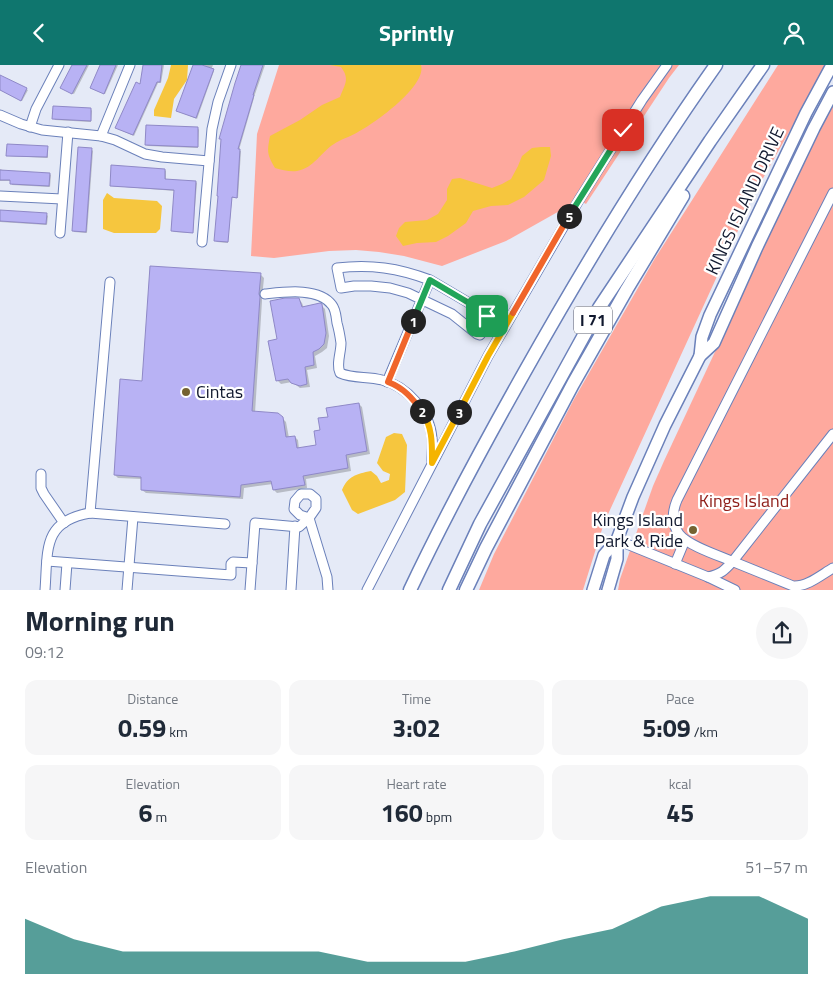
<!DOCTYPE html>
<meta charset="utf-8">
<style>
body{margin:0;font-family:"Titillium Web",sans-serif;background:#f6f6f7;color:#1f2937;height:100vh;display:flex;flex-direction:column;font-size:19px;white-space:nowrap}
*{box-sizing:border-box;margin:0}
p{font-size:16px;color:#747a83}
.icon{flex:none;width:28px;height:28px;fill:none;stroke:currentColor;stroke-width:2;stroke-linecap:round;stroke-linejoin:round}
.map{position:relative;height:525px;overflow:hidden}
.drawer{display:flex;flex-direction:column;background:#fff;flex:1}
.drawer>*{flex:none}
.pin{position:absolute;display:grid;place-items:center;width:42px;height:42px;color:#fff;margin:-21px;border-radius:10px;box-shadow:0 2px 8px #0006}
.km{position:absolute;width:25px;height:25px;margin:-12px;border-radius:50%;background:#222;color:#fff;font-size:14px;line-height:25px;text-align:center}
.round{display:grid;place-items:center;flex:none;width:52px;height:52px;border-radius:26px;background:#f6f6f7}
.overview{display:flex;align-items:center;justify-content:space-between;height:85px;padding:0 25px}
h1{font-size:28px;font-weight:700;line-height:38px}
.metrics{display:grid;grid-template-columns:repeat(3,1fr);gap:8px;height:85px;padding:5px 25px}
.metrics div{display:grid;align-content:center;border-radius:12px;background:#f6f6f7;text-align:center}
.metrics b{font-size:25px;font-weight:700}
.metrics small{font-size:14px;font-weight:400}
.metrics p{font-size:14px}
.chart{height:140px;padding:10px 25px}
.chart p{display:flex;justify-content:space-between}
.chart svg{width:100%;height:90px;margin-top:5px;fill:#0f766e;opacity:.7}
header{display:flex;justify-content:space-between;align-items:center;height:65px;padding:0 25px;background:#0f766e;color:#fff;font-size:22px;font-weight:700}
.map>svg:first-child{display:block}
</style>
<header><svg class="icon" aria-label="back" viewBox="0 0 24 24"><path d="M15 5l-7 7 7 7"/></svg>Sprintly<svg class="icon" aria-label="person" viewBox="0 0 24 24"><circle cx="12" cy="8" r="4"/><path d="M4 21q1-7 8-7t8 7"/></svg></header>
<div class="map">
<svg width="833" height="525" viewBox="0 0 833 525">
<rect width="100%" height="100%" fill="#e5eaf7"/>
<g fill="#fea99e">
<path d="M279,0H679L669,13L586,139L579,135L506,176L442,201L404,191L379,187L356,185L329,186L274,193L251,191L257,69Z"/>
<path d="M778,0H827L753,131L741,159L604,458L583,525H479L494,489L573,336L654,195Z"/>
<path d="M833,40V525H618L620,514L653,421L664,396L813,77Z"/>
</g>
<g fill="#f6c63e">
<path d="M171,0H188L187,15L174,34L171,53L154,51V45L168,13Z"/>
<path d="M330,0H421C427,21 375,58 358,67C350,72 341,74 334,79C321,87 314,103 297,106C290,107 282,105 275,103C267,89 267,87 270,71L300,55L322,40L340,32C345,19 350,14 341,2Z"/>
<path d="M541,82H550L551,91L544,115L524,132L508,140L491,141L473,146L466,158L448,171L436,177L417,178L403,181L396,171L399,163L405,157L427,155L438,149L447,135V124L452,114L460,113L492,123L502,119L511,114L518,101L522,91L532,83Z"/>
<path d="M107,128L114,133L157,136L162,141L160,164L156,168H114L103,164V135Z"/>
<path d="M394,368L402,369L407,380L405,427L395,435L358,449L352,445L342,425C348,411 356,409 371,406L377,411L381,418L389,415L390,409L383,406L377,398L386,372Z"/>
</g>
<g fill="#0003">
<path d="M73,0H89L74,29L63,24Z"/>
<path d="M102,0H118L105,29L93,24Z"/>
<path d="M144,0H164L161,18H158L134,71L118,64L141,20Z"/>
<path d="M194,0H213L211,5L214,6L197,54L178,46Z"/>
<path d="M242,0H265L254,32V33L239,85L241,86L238,133H232L228,178L217,177L215,175Z"/>
<path d="M0,11L28,25L22,36L0,25Z"/>
<path d="M91,44L92,46L91,57L55,55L54,53Z"/>
<path d="M198,63L199,65L198,83L148,81L146,80Z"/>
<path d="M47,82L48,83V93L9,91L7,90Z"/>
<path d="M91,84L93,86L87,168L74,167L73,165Z"/>
<path d="M0,104L5,106L50,109L51,110L50,122L12,120L11,116H0Z"/>
<path d="M165,105L166,106V115L196,117L197,118L193,168L174,167L172,165L175,126L112,121L111,120Z"/>
<path d="M0,145L4,147L47,150L48,151L47,160L0,157Z"/>
<path d="M261,210L264,213L262,233V236L255,348L278,349L286,357L289,373L295,372L298,375L299,384L318,381L322,366L329,353L359,339L362,342L370,389L349,393L351,406L306,414L307,423L277,428L274,425L273,419L244,423L243,434L146,428L142,425V414L118,413L115,410L143,317Z"/>
<path d="M299,234L302,238L304,243L321,240L325,244L329,271L327,283L322,287L315,291L317,303L307,305L310,322L300,323L292,317L281,319L277,315L278,275Z"/>
</g>
<g fill="#b8b2f4" stroke="#8f89c7">
<path d="M72,0H87L72,29L60,23Z"/>
<path d="M100,0H116L104,29L90,23Z"/>
<path d="M143,0H162L160,17H157L133,70L115,63L136,17L140,19Z"/>
<path d="M193,0H202L214,4L196,53L176,46Z"/>
<path d="M241,0H263L253,30H254L238,84H240L237,133L232,132L228,177L214,176L218,131H217L221,74H219L235,18Z"/>
<path d="M0,10L27,23L21,36L0,25Z"/>
<path d="M53,41L91,43V56L52,54Z"/>
<path d="M146,60L198,62V82L145,80Z"/>
<path d="M7,79L48,81L47,92L6,91Z"/>
<path d="M78,82L92,83L86,167L72,166Z"/>
<path d="M111,100L165,104V114L196,116L193,168L171,166L174,125L110,121Z"/>
<path d="M0,105L50,108L49,121L10,119V115H0Z"/>
<path d="M0,145L47,148L46,159L0,156Z"/>
<path d="M150,201L261,208L259,229L260,232L252,346L278,348L283,352L286,372L295,371L297,383L316,380L314,366L320,365L318,353L328,352L326,343L359,338L367,386L346,390L348,403L303,411L305,420L273,425L271,416L241,420L240,432L141,425V412L114,410L120,314L142,316Z"/>
<path d="M285,233H299L302,242L320,238L322,239L326,268L324,279L319,284L313,287L314,300L305,302L307,319L300,321L291,318L288,314L276,316L268,276L277,274L270,236Z"/>
</g>
<g fill="none" stroke-linecap="round" stroke-linejoin="round">
<g stroke="#6b81ba" stroke-width="11">
<g id="minor">
<path d="M0,50L21,59L42,65L101,71L115,75L145,89L162,92L209,96"/>
<path d="M30,62L36,44L59,0"/>
<path d="M101,71L130,0"/>
<path d="M833,128L677,435C672,447 671,458 679,469C688,481 720,491 734,497C754,505 773,513 793,521C807,522 821,510 833,503"/>
<path d="M0,131L62,134"/>
<path d="M60,168L68,67"/>
<path d="M202,177L212,64L218,37L231,0"/>
<path d="M265,229C284,227 319,222 332,240C336,245 336,252 337,258C339,265 340,271 341,278C341,288 336,299 340,308C353,314 368,311 382,315C407,321 430,347 432,373C433,380 432,388 432,396"/>
<path d="M387,317L430,215C398,203 371,199 337,203L341,223L354,221H371L390,223L408,228L452,249L477,269L480,270L490,257L487,251L469,238L430,215"/>
<path d="M41,409V423L44,429L64,458"/>
<path d="M90,448L110,217"/>
<path d="M309,453L327,512L328,525"/>
<path d="M617,475L708,512L735,525"/>
<path d="M47,496L231,510V499L233,497L252,498"/>
<path d="M675,499L685,475"/>
<path d="M708,512C721,509 724,506 733,496L833,369"/>
<path d="M45,525C48,486 42,456 90,448L225,459"/>
<path d="M65,525L67,498"/>
<path d="M127,525L133,452"/>
<path d="M250,525L255,458L299,462L309,453L316,443V434L310,429H301L295,436L294,444L300,450L309,453"/>
<path d="M291,525L295,461"/>
<path d="M367,525L488,291L579,135L642,35L667,0"/>
</g>
</g>
<g stroke="#6b81ba" stroke-width="14">
<g id="major">
<path d="M700,291L702,272L710,250L806,48L832,0"/>
<path d="M593,525L604,490L617,475"/>
<path d="M608,525L617,494V475L633,432L665,360L700,291L714,278L757,182L814,63L833,27"/>
</g>
</g>
<g stroke="#6b81ba" stroke-width="15">
<g id="highway">
<path d="M410,525C445,451 484,379 524,308C583,203 646,99 716,0"/>
<path d="M449,525L480,459L599,243L710,76L763,0"/>
<path d="M466,525L486,483L573,319L627,224L683,131"/>
</g>
</g>
<use href="#minor" stroke="#fff" stroke-width="9"/>
<use href="#major" stroke="#fff" stroke-width="11"/>
<use href="#highway" stroke="#fff" stroke-width="12"/>
</g>
<g fill="none" stroke-linecap="round" stroke-linejoin="round">
<g stroke="#fff" stroke-width="10">
<path id="split-1" d="M413,256L430,215L469,238L487,251"/>
</g>
<g stroke="#fff" stroke-width="10">
<path id="split-2" d="M413,256L388,317C404,323 412,333 422,346"/>
</g>
<g stroke="#fff" stroke-width="10">
<path id="split-3" d="M422,346C433,363 432,380 432,398L459,347"/>
</g>
<g stroke="#fff" stroke-width="10">
<path id="split-4" d="M459,347L488,291L513,248"/>
</g>
<g stroke="#fff" stroke-width="10">
<path id="split-5" d="M513,248L569,151"/>
</g>
<g stroke="#fff" stroke-width="10">
<path id="split-6" d="M569,151L623,65"/>
</g>
<use href="#split-1" stroke="#22a559" stroke-width="6"/>
<use href="#split-2" stroke="#f0652b" stroke-width="6"/>
<use href="#split-3" stroke="#f5b400" stroke-width="6"/>
<use href="#split-4" stroke="#f5b400" stroke-width="6"/>
<use href="#split-5" stroke="#f0652b" stroke-width="6"/>
<use href="#split-6" stroke="#22a559" stroke-width="6"/>
</g>
<g fill="#756231" stroke="#fff" stroke-width="2">
<circle cx="186" cy="327" r="5"/>
<circle cx="693" cy="465" r="5"/>
</g>
<g text-anchor="middle" stroke-width="4.5" stroke-linejoin="round" paint-order="stroke">
<rect fill="#fff" stroke="#585d6d" stroke-width="1" x="574" y="241.5" width="38" height="27" rx="4"/>
<g font-size="16" font-weight="bold" fill="#10182e">
<text x="593" y="261">I 71</text>
</g>
<g font-size="18" fill="#10182e" stroke="#fff">
<text transform="translate(745 136) rotate(-65)" y="6">KINGS ISLAND DRIVE</text>
</g>
<g font-size="18" fill="#10182e" stroke="#fff" text-anchor="start">
<text x="196" y="333">Cintas</text>
<text x="683" y="461" text-anchor="end">Kings Island<tspan x="683" dy="21">Park &amp; Ride</tspan></text>
</g>
<g font-size="18" fill="#90211c" stroke="#fff">
<text x="744" y="442">Kings Island</text>
</g>
</g>
</svg>
<div class="pin" style="left:487px;top:251px;background:#1e9e55"><svg class="icon" aria-label="arrive" viewBox="0 0 24 24"><path d="M6 21V4h12l-3 4 3 4H6"/></svg></div>
<div class="pin" style="left:623px;top:65px;background:#d93025"><svg class="icon" aria-label="check" viewBox="0 0 24 24"><path d="M5 12l5 5 9-10"/></svg></div>
<b class="km" style="left:413px;top:256px">1</b>
<b class="km" style="left:422px;top:346px">2</b>
<b class="km" style="left:459px;top:347px">3</b>
<b class="km" style="left:569px;top:151px">5</b>
</div>
<section class="drawer">
<div class="overview"><div><h1>Morning run</h1><p>09:12</p></div><a class="round"><svg class="icon" aria-label="share" viewBox="0 0 24 24"><path d="M12 15V3M7 8l5-5 5 5M5 13v7h14v-7"/></svg></a></div>
<div class="metrics">
<div><p>Distance</p><b>0.59<small> km</small></b></div>
<div><p>Time</p><b>3:02</b></div>
<div><p>Pace</p><b>5:09<small> /km</small></b></div>
</div>
<div class="metrics">
<div><p>Elevation</p><b>6<small> m</small></b></div>
<div><p>Heart rate</p><b>160<small> bpm</small></b></div>
<div><p>kcal</p><b>45</b></div>
</div>
<div class="chart"><p><span>Elevation</span>51–57 m</p>
<svg viewBox="0 0 160 44" preserveAspectRatio="none"><path d="M0 44V17L10 27L20 33L30 33L40 33L50 33L60 33L70 38L80 38L90 38L100 33L110 27L120 22L130 11L140 6L150 6L160 17V44z"/></svg>
</div>
</section>
